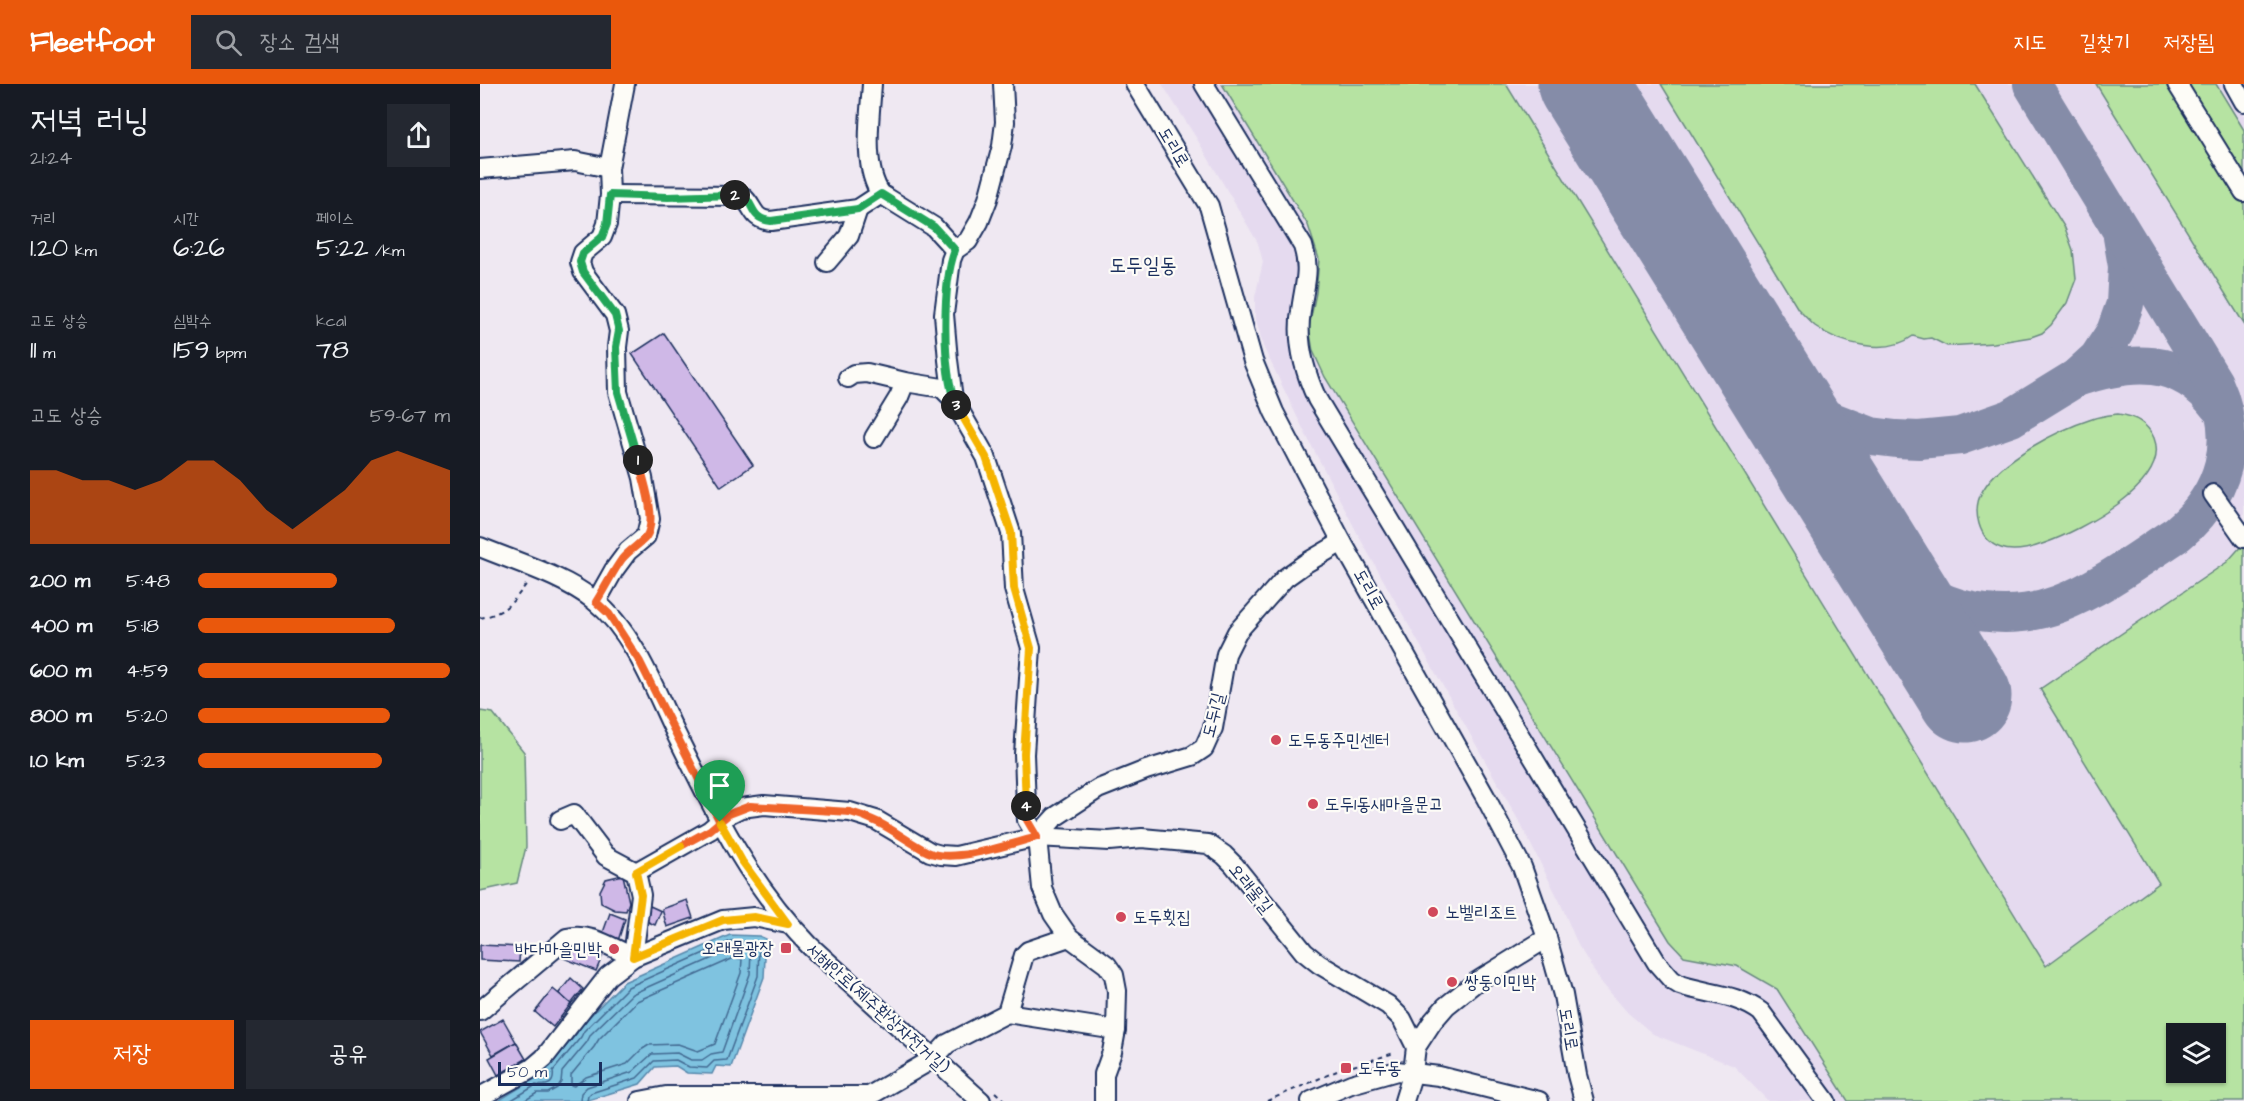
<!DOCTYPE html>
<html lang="ko">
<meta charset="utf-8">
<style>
body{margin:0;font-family:"Architects Daughter","Poor Story",sans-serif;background:#242831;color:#f1f3f6;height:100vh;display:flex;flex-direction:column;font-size:22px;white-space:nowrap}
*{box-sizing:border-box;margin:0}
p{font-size:20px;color:#9ea1a6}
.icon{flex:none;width:33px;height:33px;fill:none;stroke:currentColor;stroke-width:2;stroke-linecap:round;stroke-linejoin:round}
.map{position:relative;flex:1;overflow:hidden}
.panel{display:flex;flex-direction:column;background:#171b24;width:480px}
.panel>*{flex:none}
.tools{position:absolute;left:1686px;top:939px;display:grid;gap:12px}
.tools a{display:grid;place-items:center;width:60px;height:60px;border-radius:0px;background:#171b24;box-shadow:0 2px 4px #0004;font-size:30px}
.scale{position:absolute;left:18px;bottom:15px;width:104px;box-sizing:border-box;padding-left:6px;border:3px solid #1b2f5e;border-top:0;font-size:16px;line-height:21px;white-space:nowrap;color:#1b2f5e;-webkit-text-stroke:4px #fdfcf7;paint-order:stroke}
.pin{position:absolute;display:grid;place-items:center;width:51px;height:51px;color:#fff;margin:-62px -26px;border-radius:50% 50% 50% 0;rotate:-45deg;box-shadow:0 0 6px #0007}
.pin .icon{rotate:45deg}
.km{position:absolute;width:30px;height:30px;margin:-15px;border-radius:50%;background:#222;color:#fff;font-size:16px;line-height:30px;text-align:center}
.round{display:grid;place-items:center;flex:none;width:63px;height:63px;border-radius:0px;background:#242831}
.summary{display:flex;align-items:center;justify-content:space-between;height:102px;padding:0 30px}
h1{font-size:33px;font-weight:600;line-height:45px}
.figures{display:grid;grid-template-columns:repeat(3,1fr);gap:9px;height:102px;padding:6px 30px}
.figures div{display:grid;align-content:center}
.figures b{font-size:26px;font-weight:600}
.figures small{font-size:16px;font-weight:400}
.figures p{font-size:16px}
.chart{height:168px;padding:12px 30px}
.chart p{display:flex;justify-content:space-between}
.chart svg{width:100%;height:108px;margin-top:6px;fill:#ea580c;opacity:.7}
.button{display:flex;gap:12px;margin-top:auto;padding:12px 30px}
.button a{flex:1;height:69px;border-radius:0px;background:#ea580c;color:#fff;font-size:24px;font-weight:600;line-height:69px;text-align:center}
.button a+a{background:#242831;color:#f1f3f6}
ul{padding:0 30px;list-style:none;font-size:20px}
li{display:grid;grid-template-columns:96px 72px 1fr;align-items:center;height:45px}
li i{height:15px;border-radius:8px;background:#ea580c}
header{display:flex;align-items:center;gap:36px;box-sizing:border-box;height:84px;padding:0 30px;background:#ea580c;color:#fff}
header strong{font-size:28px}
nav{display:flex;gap:33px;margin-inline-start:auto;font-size:21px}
.search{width:420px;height:54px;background:#242831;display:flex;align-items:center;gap:15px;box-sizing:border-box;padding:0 21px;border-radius:0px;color:#9ea1a6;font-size:22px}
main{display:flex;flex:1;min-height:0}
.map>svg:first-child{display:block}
</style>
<header>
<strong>Fleetfoot</strong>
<div class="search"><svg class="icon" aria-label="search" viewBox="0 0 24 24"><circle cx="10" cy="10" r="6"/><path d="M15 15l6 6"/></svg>장소 검색</div>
<nav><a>지도</a><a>길찾기</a><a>저장됨</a></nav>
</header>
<main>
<section class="panel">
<div class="summary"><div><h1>저녁 러닝</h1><p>21:24</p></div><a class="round"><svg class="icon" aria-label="share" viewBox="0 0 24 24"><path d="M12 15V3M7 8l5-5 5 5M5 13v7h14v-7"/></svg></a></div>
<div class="figures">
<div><p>거리</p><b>1.20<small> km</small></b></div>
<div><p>시간</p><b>6:26</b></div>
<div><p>페이스</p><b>5:22<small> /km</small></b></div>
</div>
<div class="figures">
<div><p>고도 상승</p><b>11<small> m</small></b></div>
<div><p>심박수</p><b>159<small> bpm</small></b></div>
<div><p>kcal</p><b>78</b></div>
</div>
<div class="chart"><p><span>고도 상승</span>59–67 m</p>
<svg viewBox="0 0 160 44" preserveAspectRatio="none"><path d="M0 44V14L10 14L20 18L30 18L40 22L50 18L60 10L70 10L80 18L90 30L100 38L110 30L120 22L130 10L140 6L150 10L160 14V44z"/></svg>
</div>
<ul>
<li><b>200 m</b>5:48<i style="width:55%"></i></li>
<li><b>400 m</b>5:18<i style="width:78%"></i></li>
<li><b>600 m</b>4:59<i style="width:100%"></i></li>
<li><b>800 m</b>5:20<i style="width:76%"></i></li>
<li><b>1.0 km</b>5:23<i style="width:73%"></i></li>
</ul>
<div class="button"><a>저장</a><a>공유</a></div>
</section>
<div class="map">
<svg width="1764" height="1017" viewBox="0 0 1764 1017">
<rect width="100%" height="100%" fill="#efe8f2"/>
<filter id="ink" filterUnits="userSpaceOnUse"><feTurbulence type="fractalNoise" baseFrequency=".0167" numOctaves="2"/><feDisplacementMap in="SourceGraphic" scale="12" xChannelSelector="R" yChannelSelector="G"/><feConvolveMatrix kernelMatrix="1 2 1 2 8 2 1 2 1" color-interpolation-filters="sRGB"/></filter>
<g filter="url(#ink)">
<path fill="#e5daef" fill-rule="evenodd" d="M682,0H1764V1017H1288L1254,982L1173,950L1148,929L1121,898L1098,861L1080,818L1040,739L882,458L825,349L783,262L775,231V213L783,178L778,159L717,55ZM1696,950H1736V988H1696Z"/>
<g fill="#b6e3a2" stroke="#688980" stroke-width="1.5" fill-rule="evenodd">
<path d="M742,0H1026L1566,882L1679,799L1560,605L1747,478L1764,459V1017H1368L1297,905L1257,882L1204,872L1190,857L845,293L833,267L829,243L836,209L839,175L828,141ZM1696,950H1736V988H1696Z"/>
<path d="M1181,0H1495L1585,144L1593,166L1596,195L1587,219L1571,241L1562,249L1551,253L1514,259L1467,262L1451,254L1444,255L1433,252C1407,272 1359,260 1335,242C1329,237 1323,230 1318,225Z"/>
<path d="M1616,0H1736L1764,46V240Z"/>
<path d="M1638,330C1654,332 1667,338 1674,354C1692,400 1599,447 1565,459C1552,464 1534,469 1521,464C1498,456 1491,426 1503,406C1521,375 1578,346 1612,335C1620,332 1630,331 1638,330Z"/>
<path d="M0,627L13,629L44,668L46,763L37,799L0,807Z"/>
</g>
<path fill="#7fc3e0" stroke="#5788ac" stroke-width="1.5" d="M250,851L279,852L286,855L284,893L251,983L236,982L232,990L207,989L196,982L175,983L160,1000L105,1017H18L59,992L63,997L68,994L65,987L97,949L96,946L144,898Z"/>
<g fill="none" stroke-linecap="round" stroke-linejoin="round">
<g stroke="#436a92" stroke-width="1.5">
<path d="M254,874L262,875L261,889L235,960L218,967L198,960L169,961L161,966L147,980L106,993L94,1002L91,1001V991L114,963L119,955L157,917Z"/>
<path d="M30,1017L56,1001C68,1003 75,1000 73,987L101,953L104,947L148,903L251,857L279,859L278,892L247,976L234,977L227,984L209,983L196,976L174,977L157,994L111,1009L108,1012L107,1017"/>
<path d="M44,1017L57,1009H68L77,1004L81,998L82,988L107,958L111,950L152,910L253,865L271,866L270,890L242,968L231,970L222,976H211L197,969L172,970L152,988L107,1003L101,1009L100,1017"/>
</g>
<g stroke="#858ca8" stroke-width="38">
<path d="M1263,257L1307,308L1347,335L1391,352L1416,355L1439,356L1480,352L1531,334L1596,294L1618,274L1635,248L1645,220L1647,182L1642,153"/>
<path d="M1596,294C1650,276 1700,271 1738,322"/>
<path d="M1400,472C1411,483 1422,494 1435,503C1476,531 1532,538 1579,520C1621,504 1660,474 1697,450C1745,411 1760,356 1734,299L1552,0"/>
</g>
<path stroke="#858ca8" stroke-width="93" d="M1104,0L1485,612"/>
</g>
<g fill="#cfb8e7" stroke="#1b2f5e" stroke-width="1.5">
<path d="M184,249L273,381L241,403L152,270Z"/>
<path d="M143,791L149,818L146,827L135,826L121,819L120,807L126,795Z"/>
<path d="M207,816L213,834L187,843L182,825Z"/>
<path d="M170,822L181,827L175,841L164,836Z"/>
<path d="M130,829L145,835L137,860L121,854Z"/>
<path d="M98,855L125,866L116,887L81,873L79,869Z"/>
<path d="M0,861L40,863L39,878L0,876Z"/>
<path d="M91,894L103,905L91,920L79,909Z"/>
<path d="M73,905L91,920L73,943L55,928Z"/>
<path d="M23,935L36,958L13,971L0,948Z"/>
<path d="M36,958L46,975L18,991L9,974Z"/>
</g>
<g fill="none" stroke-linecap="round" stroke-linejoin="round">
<g stroke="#1b2f5e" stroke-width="22">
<g id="minor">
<path d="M392,0C390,32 382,83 401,110L454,143L475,166"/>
<path d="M523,0L525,38L522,62L508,115L499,138L488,157L475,166L471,176L464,230L468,276L473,315L506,373L531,449L534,505L551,564L544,670L546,722L547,736L557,753L562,804L573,830L589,853L627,881L634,891L637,907L636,946L632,968L624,990V1017"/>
<path d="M655,0L729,122L773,277L794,328L862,458L1006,714L1042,783L1067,854L1083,911L1097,991L1104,1017"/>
<path d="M724,0L823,162C831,188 824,201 821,227C816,258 824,287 837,315L1177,879L1192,896L1200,901C1227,910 1257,910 1281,928L1346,1017"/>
<path d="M1697,0L1764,108"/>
<path d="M1754,0L1764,18"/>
<path d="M0,85L95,77L129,84"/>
<path d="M130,111L262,112C275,123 271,135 291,137L378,125L401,110"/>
<path d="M347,178L369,152L378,125"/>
<path d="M368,294L374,290L387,289L425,298L462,304L473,315"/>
<path d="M394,354L419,313L425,298"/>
<path d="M1733,410L1764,454"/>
<path d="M0,463C36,478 84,492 115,517C155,550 175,607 197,652C235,729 269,800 330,862L501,1017"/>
<path d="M116,518L134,486L148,467L166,452L170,435L163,394L138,308L137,263L139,247L135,231L103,188L100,178L103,169L122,153L127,140L130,111L129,84L145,0"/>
<path d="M80,736L94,730L126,772L156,788"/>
<path d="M557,753L575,733L618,705L666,686L712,672L724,664L733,644L746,570L757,548L805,494L826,479L862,458"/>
<path d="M0,927L87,854C110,848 132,864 153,873L161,811L156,788L230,746L249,730L261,724L284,721L370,728L396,736L450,768L461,771L476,772L557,753L629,757L662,754L728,760L744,771L754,781L824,868L839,880L908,921L922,935L936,963"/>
<path d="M527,929L636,946"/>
<path d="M0,1013L51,985L64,974L128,892L153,873L243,836L274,833L308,840"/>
<path d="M160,1017L186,1012H389L453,975L467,960L527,929L544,871L548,867L589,853"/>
<path d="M831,1017L871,1000L917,987L959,992L1059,1017"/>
<path d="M924,1017L933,988L936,963L953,937L966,922L996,898L1067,854"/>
</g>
</g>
<g stroke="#1b2f5e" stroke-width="2" stroke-dasharray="4.5 4.5" stroke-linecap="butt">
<path d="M0,534C26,529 33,518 48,498"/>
<path d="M873,982L914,969"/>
<path d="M515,1008L525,1017"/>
<path d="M787,1017L857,987"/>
</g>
<use href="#minor" stroke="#fdfcf7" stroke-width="18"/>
</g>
</g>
<g fill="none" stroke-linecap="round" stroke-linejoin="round" filter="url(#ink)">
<g stroke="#fff" stroke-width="12">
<path id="split-1" d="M158,376C163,394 178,436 166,453C159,461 149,466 142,475C132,489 125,504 116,518L129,530L160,578L240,738"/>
</g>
<g stroke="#fff" stroke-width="12">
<path id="split-2" d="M158,376L138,308L136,263L139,247L135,231L103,188L100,178L103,169L122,153L127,140L130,111L188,113L255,111"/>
</g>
<g stroke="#fff" stroke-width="12">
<path id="split-3" d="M255,111C277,112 266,135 291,137L378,125L401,110L454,143L475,166C462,201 462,286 476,321"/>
</g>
<g stroke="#fff" stroke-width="12">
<path id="split-4" d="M476,321L506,373L531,448L534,504L551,564L544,670L546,722"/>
</g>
<g stroke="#fff" stroke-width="12">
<path id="split-5" d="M201,762L230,746L249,730L270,722L370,728C405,737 419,753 448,768C473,780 530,760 557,753L547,736L546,722"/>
</g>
<g stroke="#fff" stroke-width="12">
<path id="split-6" d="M201,762L156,788L161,811L153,873L243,836L274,833L308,840L262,777L240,738"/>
</g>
<use href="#split-1" stroke="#f0652b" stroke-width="8"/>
<use href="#split-2" stroke="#22a559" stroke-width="8"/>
<use href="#split-3" stroke="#22a559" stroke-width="8"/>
<use href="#split-4" stroke="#f5b400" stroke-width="8"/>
<use href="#split-5" stroke="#f0652b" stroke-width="8"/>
<use href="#split-6" stroke="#f5b400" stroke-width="8"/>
</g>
<g fill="#d1495b" stroke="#fdfcf7" stroke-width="2">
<circle cx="796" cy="656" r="6"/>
<circle cx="833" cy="720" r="6"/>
<circle cx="953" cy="828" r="6"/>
<circle cx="641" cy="833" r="6"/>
<rect x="300" y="858" width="12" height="12" rx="3"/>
<circle cx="134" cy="865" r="6"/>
<circle cx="972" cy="898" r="6"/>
<rect x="860" y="978" width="12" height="12" rx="3"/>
</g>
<g text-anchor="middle" stroke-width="4.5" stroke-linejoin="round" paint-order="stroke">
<g font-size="18" fill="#1b2f5e" stroke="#fdfcf7">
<text transform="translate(694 63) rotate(59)" y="6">도리로</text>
<text transform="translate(889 505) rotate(61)" y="6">도리로</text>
<text transform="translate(733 631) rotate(-76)" y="6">도두1길</text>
<text transform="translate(771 804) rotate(51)" y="6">오래물길</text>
<text transform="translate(398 924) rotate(42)" y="6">서해안로(제주환상자전거길)</text>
<text transform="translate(1089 945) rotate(80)" y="6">도리로</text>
</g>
<g font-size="18" fill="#1b2f5e" stroke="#fdfcf7" text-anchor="start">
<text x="808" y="662">도두동주민센터</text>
<text x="845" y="726">도두1동새마을문고</text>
<text x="965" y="834">노벨리조트</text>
<text x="653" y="839">도두횟집</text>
<text x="294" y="870" text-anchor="end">오래물광장</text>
<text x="122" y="871" text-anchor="end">바다마을민박</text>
<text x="984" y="904">쌍둥이민박</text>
<text x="878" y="990">도두동</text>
</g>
<g font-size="21" fill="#1b2f5e" stroke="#fdfcf7">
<text x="663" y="188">도두일동</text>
</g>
</g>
</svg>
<div class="tools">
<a><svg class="icon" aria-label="layers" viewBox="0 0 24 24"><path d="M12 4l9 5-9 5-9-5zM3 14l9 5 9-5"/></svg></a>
</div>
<div class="scale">50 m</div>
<div class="pin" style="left:240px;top:738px;background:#1e9e55"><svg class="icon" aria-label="arrive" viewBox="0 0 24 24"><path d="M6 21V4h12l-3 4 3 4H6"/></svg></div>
<b class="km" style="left:158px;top:376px">1</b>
<b class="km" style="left:255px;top:111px">2</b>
<b class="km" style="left:476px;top:321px">3</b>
<b class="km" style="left:546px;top:722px">4</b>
</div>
</main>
